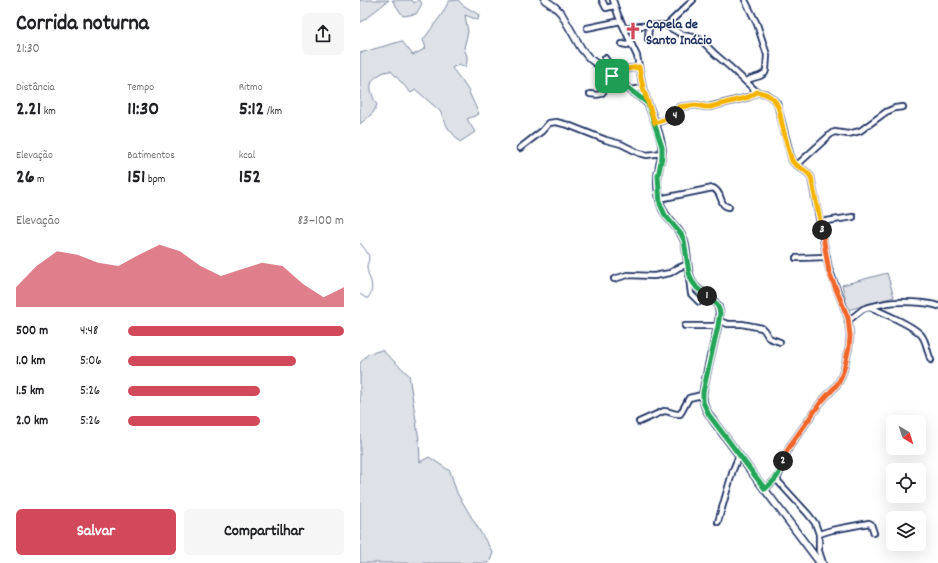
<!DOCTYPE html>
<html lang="pt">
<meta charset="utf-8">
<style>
body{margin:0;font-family:Dekko,sans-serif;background:#f6f6f6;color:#202124;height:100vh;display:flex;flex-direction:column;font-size:15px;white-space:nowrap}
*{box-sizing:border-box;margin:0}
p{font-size:13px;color:#757577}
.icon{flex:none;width:22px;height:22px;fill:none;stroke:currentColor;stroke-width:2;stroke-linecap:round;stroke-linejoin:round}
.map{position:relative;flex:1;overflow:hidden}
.sheet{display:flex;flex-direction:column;background:#fff;width:360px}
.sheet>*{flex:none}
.needle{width:26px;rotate:142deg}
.tools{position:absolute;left:526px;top:415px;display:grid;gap:8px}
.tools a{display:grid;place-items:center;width:40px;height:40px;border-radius:6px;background:#fff;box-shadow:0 4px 16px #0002;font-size:20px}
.pin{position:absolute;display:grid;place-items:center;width:34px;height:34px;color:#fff;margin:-17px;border-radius:8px;box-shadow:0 2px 6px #0006}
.km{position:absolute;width:20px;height:20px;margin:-10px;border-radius:50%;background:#222;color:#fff;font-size:11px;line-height:20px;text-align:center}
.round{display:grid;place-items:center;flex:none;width:42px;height:42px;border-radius:6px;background:#f6f6f6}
.overview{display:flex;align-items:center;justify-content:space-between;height:68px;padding:0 16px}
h1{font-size:22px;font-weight:800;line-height:30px}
.figures{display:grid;grid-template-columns:repeat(3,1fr);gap:6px;height:68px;padding:4px 16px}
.figures div{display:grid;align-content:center}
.figures b{font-size:20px;font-weight:800}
.figures small{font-size:11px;font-weight:400}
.figures p{font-size:11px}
.chart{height:112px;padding:8px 16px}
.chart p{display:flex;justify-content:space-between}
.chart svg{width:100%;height:72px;margin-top:4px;fill:#d1495b;opacity:.7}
.button{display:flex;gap:8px;margin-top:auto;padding:8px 16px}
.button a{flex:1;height:46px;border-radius:6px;background:#d1495b;color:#fff;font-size:16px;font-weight:800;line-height:46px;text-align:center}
.button a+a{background:#f6f6f6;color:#202124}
ul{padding:0 16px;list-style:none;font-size:13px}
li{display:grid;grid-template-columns:64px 48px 1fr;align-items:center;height:30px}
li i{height:10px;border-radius:5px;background:#d1495b}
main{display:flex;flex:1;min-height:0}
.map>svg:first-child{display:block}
</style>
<main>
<section class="sheet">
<div class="overview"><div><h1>Corrida noturna</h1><p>21:30</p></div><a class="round"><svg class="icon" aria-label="share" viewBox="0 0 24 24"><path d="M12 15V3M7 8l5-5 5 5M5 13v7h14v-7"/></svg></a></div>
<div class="figures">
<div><p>Distância</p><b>2.21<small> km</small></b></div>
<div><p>Tempo</p><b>11:30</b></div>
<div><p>Ritmo</p><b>5:12<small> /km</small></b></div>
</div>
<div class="figures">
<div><p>Elevação</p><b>26<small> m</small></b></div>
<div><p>Batimentos</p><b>151<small> bpm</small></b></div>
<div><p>kcal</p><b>152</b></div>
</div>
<div class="chart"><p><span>Elevação</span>83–100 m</p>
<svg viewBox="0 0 160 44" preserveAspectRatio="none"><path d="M0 44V32L10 19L20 10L30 12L40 17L50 19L60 12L70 6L80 10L90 19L100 25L110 21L120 17L130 19L140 30L150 38L160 32V44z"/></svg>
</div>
<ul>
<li><b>500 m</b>4:48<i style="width:100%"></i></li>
<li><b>1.0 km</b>5:06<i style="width:78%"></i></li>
<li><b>1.5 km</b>5:26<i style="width:61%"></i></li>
<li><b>2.0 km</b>5:26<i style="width:61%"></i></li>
</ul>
<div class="button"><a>Salvar</a><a>Compartilhar</a></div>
</section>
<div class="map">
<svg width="578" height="563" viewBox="0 0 578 563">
<rect width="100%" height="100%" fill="#fff"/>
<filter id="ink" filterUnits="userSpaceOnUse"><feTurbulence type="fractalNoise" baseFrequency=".025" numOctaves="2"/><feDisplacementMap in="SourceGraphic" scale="8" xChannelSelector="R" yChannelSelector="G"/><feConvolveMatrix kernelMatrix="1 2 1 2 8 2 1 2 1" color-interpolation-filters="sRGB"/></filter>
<g filter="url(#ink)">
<g fill="#dee1e7" stroke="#7c88a2">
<path d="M0,0H29L0,23Z"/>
<path d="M32,0H52L54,3L58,0H60L62,4L56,14L43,16Z"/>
<path d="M98,0L103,5L119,15L118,20L105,15L108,32L104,48L107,56V62L105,67L99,64L92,68L102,81L108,90L119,114L107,119L115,132L100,142L88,128L80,111L56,90L51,93L31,71C27,71 23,72 19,75C6,82 11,94 17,105L13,113L0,124V53L42,41L53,55L66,48L63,40L82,14L89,1Z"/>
<path d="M527,273L534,297L488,310L482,285Z"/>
<path d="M22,350L49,375L59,440L60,462L69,457L90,471L97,493L133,553L129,563H0V363L8,354Z"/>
</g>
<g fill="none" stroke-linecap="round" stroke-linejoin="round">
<path stroke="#77839f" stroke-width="1" d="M0,243C3,247 6,250 8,254C10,258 8,262 7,266C7,278 17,285 8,298H6L0,294"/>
<g stroke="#1b2f5e" stroke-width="8">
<g id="minor">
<path d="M242,0L246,8L254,6"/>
<path d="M253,0L258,15L277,56L283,88"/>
<path d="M385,0L397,24L407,55L406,70L405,73L400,76L390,79L386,82"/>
<path d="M307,25L333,0"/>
<path d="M227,28L261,21"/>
<path d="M265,29L280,26L305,25L323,35L337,38L341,40L355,54L370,67L397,92"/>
<path d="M288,39L289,25"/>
<path d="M262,44L267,45L271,43"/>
<path d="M245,58L249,64L247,72"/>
<path d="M271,90L283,88L288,103"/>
<path d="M397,92L407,94L412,98L417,103L432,161C438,168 447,170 451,177L469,269L488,318L490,335L489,347L484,369L480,380L475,387L461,402L430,446L425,456L419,475L416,479L405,489"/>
<path d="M230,94C236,95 242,96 244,90L243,83L262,70L266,69L279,67"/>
<path d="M295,123L305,120L316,116L317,110L319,107L336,105L345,107H349L389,97L397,92"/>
<path d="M160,148L182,131L189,123L196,122L208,125L246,140L261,144L279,153L287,155L302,153"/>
<path d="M437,165L472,133L475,132L488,134L500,131L526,112L535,108L543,107"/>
<path d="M299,199L353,188C364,193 358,206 369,207"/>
<path d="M460,222L493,217"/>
<path d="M436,258L467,257"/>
<path d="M329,278L331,294L339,302"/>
<path d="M254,279L267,275L294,276L310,273L318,268L328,264"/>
<path d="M509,307C515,306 521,304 527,303C539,301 567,302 578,306"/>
<path d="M359,321L368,324H382L402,328L404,330L409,338L420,342"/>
<path d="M488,321L503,309L509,307C520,311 556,327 562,336C567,343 567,352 571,360"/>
<path d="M325,326H358"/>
<path d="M279,422L304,411C310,411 314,415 320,414L322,411L329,398L342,395"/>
<path d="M416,479L448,514L455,523L459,534V551L463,563"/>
<path d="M358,522L373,470L379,455"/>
<path d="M459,534L472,530L509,523L511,524L514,533"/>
</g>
</g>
<g stroke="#1b2f5e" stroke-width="9">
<path id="major" d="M185,0L195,7L201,13L221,48L229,58L286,102L288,104C293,117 301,135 302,148C303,155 300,161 299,168C296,180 298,194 301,205C305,220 319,226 324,240C328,252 326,266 331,279C335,292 351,294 358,306C359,309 360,312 359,315C359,324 356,333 354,342C350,359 346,375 343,392C341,407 352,419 360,430L460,563"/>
</g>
<use href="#minor" stroke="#fff" stroke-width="4.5"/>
<use href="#major" stroke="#fff" stroke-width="6"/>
</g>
</g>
<g fill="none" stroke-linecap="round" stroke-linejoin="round" filter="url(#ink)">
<g stroke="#fff" stroke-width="8">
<path id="split-1" d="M252,76L286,102L288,104L302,147V157L298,176L300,204L305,215L321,234L324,240L329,273L332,281L337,288L347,296"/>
</g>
<g stroke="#fff" stroke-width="8">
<path id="split-2" d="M347,296L356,303L359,309L360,313L358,326L343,392V402L349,415L405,489C416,479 419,477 423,461"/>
</g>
<g stroke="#fff" stroke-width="8">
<path id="split-3" d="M423,461L427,451L432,443L461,402L475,387L480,380L484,369L489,347L490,336L488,318L469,272L462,230"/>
</g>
<g stroke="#fff" stroke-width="8">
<path id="split-4" d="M315,116L317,115V110L319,107L336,105L345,107H350L389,97L397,92C403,93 409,94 414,100C420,106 420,116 422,124C425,136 428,149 432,161C438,168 447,170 451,177L462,230"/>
</g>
<g stroke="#fff" stroke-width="8">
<path id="split-5" d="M252,76L266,69L279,67L283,88L295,123L315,116"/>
</g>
<use href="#split-1" stroke="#22a559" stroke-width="5"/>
<use href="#split-2" stroke="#22a559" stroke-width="5"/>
<use href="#split-3" stroke="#f0652b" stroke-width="5"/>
<use href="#split-4" stroke="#f5b400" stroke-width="5"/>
<use href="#split-5" stroke="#f5b400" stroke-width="5"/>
</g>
<defs>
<g id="church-bare" transform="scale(1.38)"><path d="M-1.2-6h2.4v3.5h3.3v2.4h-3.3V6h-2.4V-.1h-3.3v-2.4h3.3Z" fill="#d1495b" stroke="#fff" stroke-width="2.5" paint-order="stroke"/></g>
</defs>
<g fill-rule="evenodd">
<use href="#church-bare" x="273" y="31"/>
</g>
<g text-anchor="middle" stroke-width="3" stroke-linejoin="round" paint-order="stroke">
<g font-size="14" font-weight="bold" fill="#1b2f5e" stroke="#fff" text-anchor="start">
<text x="286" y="28">Capela de<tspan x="286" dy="16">Santo Inácio</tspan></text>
</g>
</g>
</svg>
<div class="tools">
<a><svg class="needle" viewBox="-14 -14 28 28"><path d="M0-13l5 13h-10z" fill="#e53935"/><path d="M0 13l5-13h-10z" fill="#757577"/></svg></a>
<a><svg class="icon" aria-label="locate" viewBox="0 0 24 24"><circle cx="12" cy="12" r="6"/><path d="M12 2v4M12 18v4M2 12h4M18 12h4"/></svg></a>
<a><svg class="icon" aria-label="layers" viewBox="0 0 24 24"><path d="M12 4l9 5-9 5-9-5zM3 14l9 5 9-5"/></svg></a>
</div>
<div class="pin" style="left:252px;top:76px;background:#1e9e55"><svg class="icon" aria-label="arrive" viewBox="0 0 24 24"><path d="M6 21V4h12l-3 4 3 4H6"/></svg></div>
<b class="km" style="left:347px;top:296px">1</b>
<b class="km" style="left:423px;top:461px">2</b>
<b class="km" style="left:462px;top:230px">3</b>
<b class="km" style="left:315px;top:116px">4</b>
</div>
</main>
